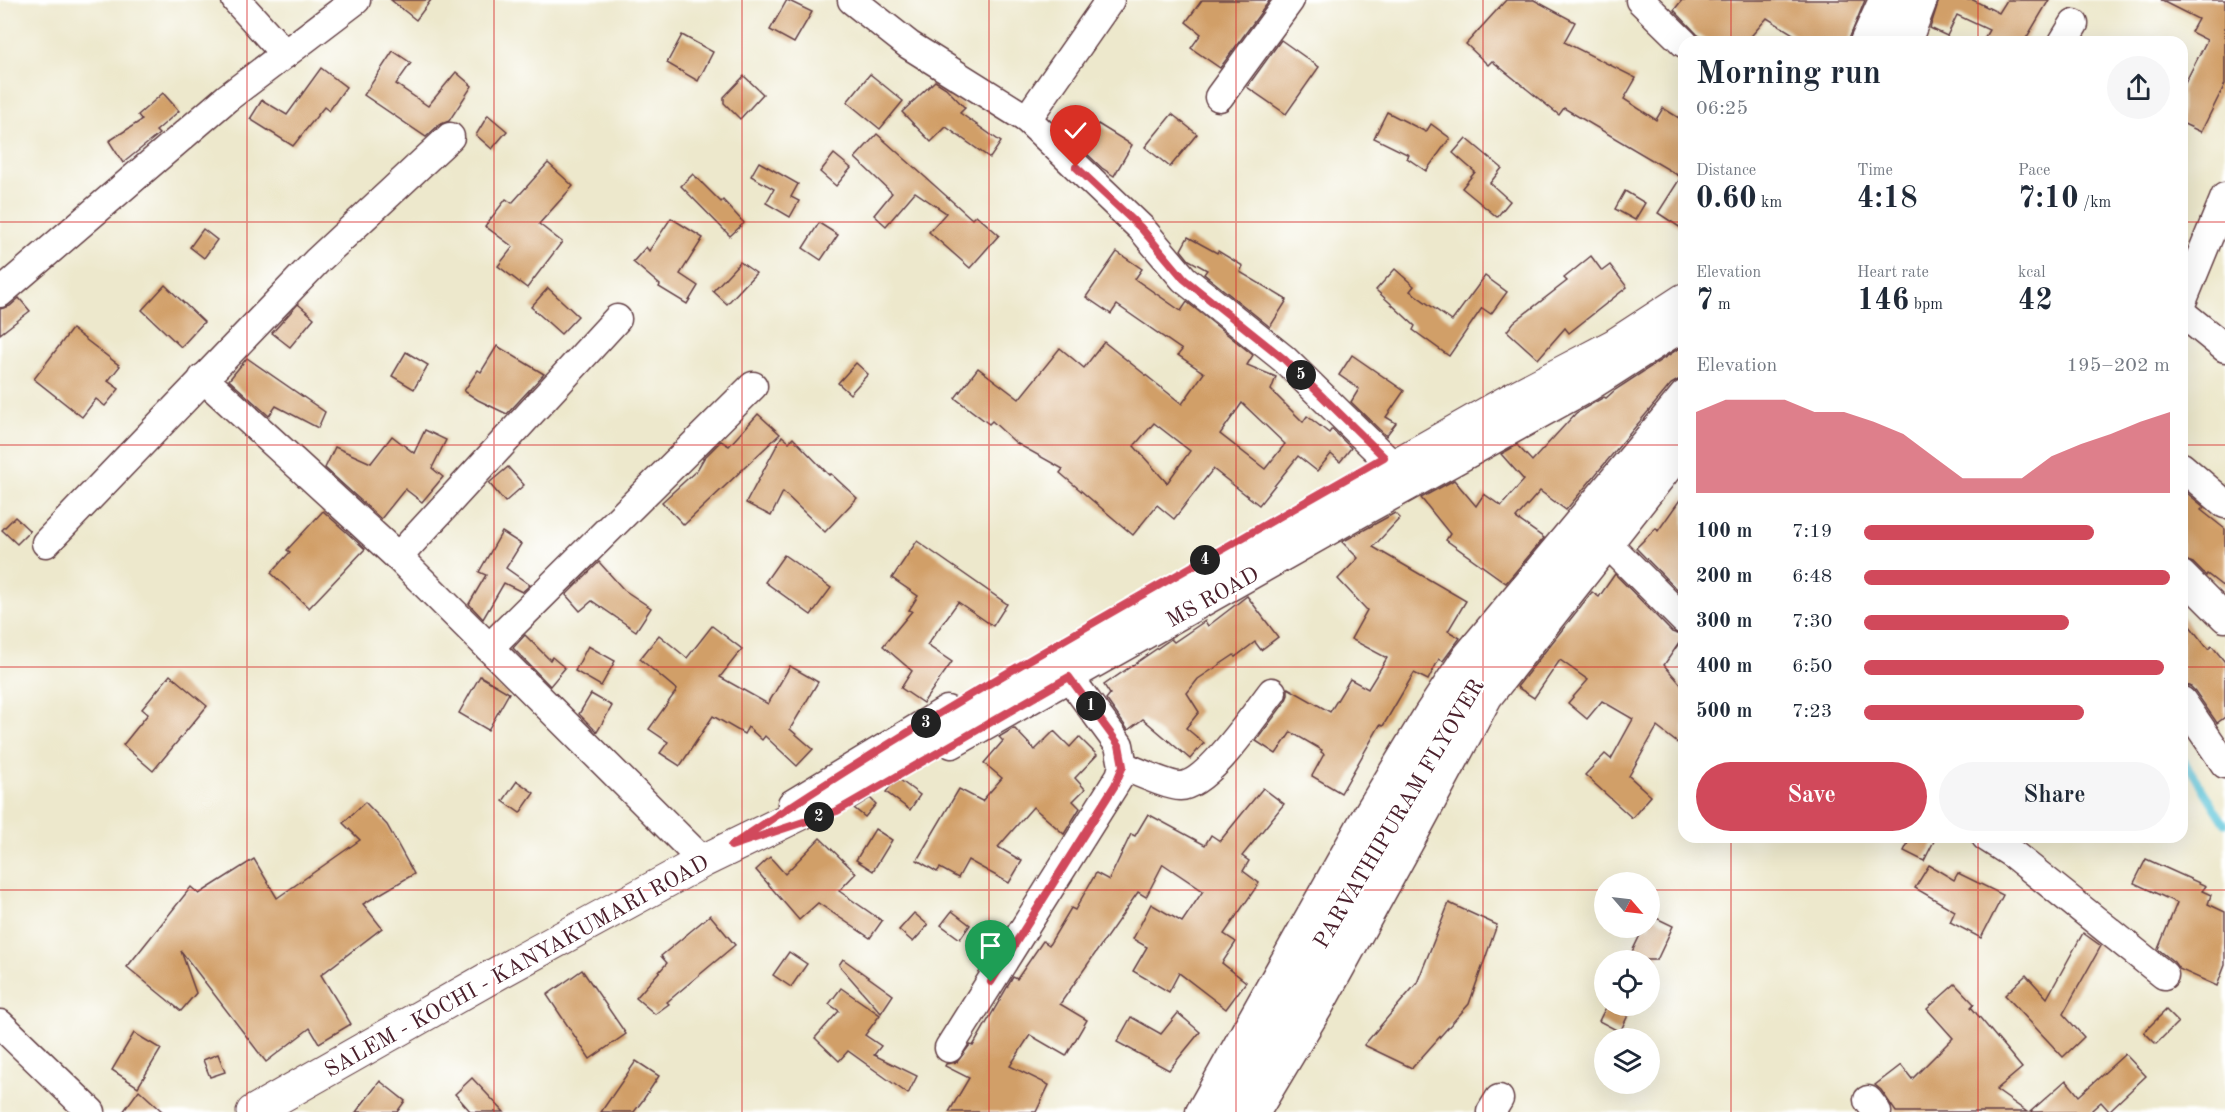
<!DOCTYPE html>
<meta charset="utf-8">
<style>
body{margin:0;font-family:"Old Standard TT",serif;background:#f6f6f7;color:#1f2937;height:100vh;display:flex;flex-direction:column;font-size:22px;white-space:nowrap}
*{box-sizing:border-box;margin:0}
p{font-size:20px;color:#747a83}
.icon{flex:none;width:33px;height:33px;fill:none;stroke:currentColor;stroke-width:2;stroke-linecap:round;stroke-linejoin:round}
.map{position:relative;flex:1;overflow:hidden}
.panel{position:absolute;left:1678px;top:36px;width:510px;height:807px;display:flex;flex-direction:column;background:#fff;border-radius:18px;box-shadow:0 6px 24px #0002}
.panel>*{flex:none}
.needle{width:39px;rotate:118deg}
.fabs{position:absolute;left:1594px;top:872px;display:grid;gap:12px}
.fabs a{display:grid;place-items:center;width:66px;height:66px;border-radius:50%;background:#fff;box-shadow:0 6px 24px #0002;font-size:30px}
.pin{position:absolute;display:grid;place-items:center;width:51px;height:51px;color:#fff;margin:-62px -26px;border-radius:50% 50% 50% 0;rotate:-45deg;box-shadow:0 0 6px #0007}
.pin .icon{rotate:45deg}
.km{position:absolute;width:30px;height:30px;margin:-15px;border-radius:50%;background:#222;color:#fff;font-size:16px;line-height:30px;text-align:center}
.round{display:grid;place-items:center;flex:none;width:63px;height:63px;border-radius:32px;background:#f6f6f7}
.overview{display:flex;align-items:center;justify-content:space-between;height:102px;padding:0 18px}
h1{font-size:33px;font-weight:600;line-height:45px}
.stats{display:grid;grid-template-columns:repeat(3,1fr);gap:9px;height:102px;padding:6px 18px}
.stats div{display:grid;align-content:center}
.stats b{font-size:30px;font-weight:600}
.stats small{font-size:16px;font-weight:400}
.stats p{font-size:16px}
.chart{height:168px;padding:12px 18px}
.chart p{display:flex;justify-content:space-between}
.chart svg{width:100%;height:108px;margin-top:6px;fill:#d1495b;opacity:.7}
.primary-button{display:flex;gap:12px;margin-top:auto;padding:12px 18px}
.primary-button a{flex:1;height:69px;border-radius:36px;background:#d1495b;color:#fff;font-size:24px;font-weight:600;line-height:69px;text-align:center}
.primary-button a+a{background:#f6f6f7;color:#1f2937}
ul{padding:0 18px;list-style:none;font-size:20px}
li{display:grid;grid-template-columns:96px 72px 1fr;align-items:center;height:45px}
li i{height:15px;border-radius:8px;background:#d1495b}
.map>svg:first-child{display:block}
</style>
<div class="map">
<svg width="2225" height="1112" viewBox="0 0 2225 1112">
<rect width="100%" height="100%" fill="#fff"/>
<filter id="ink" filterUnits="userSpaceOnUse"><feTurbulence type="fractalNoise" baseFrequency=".0167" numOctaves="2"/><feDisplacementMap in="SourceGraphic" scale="12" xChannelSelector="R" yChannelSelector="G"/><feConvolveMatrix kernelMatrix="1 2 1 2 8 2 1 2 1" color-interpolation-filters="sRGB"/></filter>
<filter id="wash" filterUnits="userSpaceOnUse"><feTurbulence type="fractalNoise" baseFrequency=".008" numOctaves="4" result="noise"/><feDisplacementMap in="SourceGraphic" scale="24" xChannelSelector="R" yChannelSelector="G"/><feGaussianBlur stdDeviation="1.35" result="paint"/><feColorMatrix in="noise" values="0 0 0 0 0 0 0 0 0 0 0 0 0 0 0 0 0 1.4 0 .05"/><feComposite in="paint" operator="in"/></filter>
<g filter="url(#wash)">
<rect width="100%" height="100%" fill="#ede8cc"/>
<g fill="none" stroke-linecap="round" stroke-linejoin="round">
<path stroke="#5dc5d9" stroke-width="7" d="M2182,757L2225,824"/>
</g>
<g id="blocks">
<g fill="#d19f68" fill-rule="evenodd">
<path d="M391,0H431L416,20Z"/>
<path d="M787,0L812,12L794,43L770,30Z"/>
<path d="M1202,0H1270L1220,68L1191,48L1201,34L1186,22Z"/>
<path d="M1506,0H1534L1575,22L1564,42L1636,78L1624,99L1656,120L1663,108L1684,121V230L1658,213L1681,177L1564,108L1559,115L1492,61L1488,65L1466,44Z"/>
<path d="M1682,0H1865L1848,42H1806L1767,18L1746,42H1708L1697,34L1674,10Z"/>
<path d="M1939,0H1973L1999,13L2007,0H2049L2024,42H1982L1989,30L1957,15L1947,36L1930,28Z"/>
<path d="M2160,0H2225V84L2201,132L2182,123V89L2207,40L2191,32L2198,19Z"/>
<path d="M682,35L713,52L698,81L667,63Z"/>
<path d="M1281,40L1319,67L1286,114L1247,87Z"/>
<path d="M393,51L411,63L396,84L428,106L456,72L472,86L449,121L439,125L426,137L364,95Z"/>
<path d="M321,68L346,87L329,111L324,107L293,146L250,119L262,100L287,115Z"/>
<path d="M870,74L903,101L880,129L847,102Z"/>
<path d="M744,76L763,94L740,119L724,103V97Z"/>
<path d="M935,81L946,88L965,108L960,113L1001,142L990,158L946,127L931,142L902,112Z"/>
<path d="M163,93L179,111L156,131L159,134L123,163L109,141L142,120L138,115Z"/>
<path d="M1387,112L1426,132L1431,124L1450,138L1426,171L1407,158L1409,155L1374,138Z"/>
<path d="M1172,114L1197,134L1170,167L1145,147Z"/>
<path d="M488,115L507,131L492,149L476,135Z"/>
<path d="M1098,124L1132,145L1114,176L1102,168L1082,149Z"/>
<path d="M877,134L972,219L976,215L999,235L970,268L929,232L946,213L915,192L886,226L874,215L892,193L855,158Z"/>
<path d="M1466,138L1502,168L1490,183L1510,201L1497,217L1462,188L1475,172L1453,153Z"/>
<path d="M834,154L851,168L836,186L820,172Z"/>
<path d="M759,162L798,184L791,197L799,201L790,217L766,203L774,189L751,176Z"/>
<path d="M548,163L573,186L539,224L562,242L527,288L498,266L513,247L485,226L506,199L512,203Z"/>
<path d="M693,174L721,202L723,200L744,223L730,236L681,186Z"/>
<path d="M1625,191L1645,203L1635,220L1615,209Z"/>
<path d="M671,218L703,238L680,274L698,286L687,304L659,287L660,285L633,262L646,247L649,251Z"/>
<path d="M819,223L838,235L821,260L803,248Z"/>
<path d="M203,229L217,240L204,258L190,247Z"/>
<path d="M1188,237L1217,253L1218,251L1243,266L1240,272L1287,300L1270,327L1204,274L1207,270L1189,260L1181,250Z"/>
<path d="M1117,252L1142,269L1135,279L1181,311L1187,302L1253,355L1247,365L1276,377L1271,390L1303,422L1307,416L1329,433L1332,429L1351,448L1340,462L1331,454L1317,471L1298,456L1259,505L1213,469L1174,519L1157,505L1133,535L1060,473L1063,469L1016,443L992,421L989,424L955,398L978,368L1019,399L1060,348L1084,368L1104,342L1182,404L1204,373L1178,355L1182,350L1117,305L1111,314L1086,297ZM1242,403L1285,444L1265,469L1220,434ZM1154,423L1190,451L1167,483L1134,446Z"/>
<path d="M1591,256L1602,271L1610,265L1627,287L1569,333L1565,328L1538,359L1507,331L1514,322L1567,281L1564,278Z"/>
<path d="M740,262L756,273L727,304L713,291Z"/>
<path d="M1395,269L1414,286L1410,291L1452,321L1485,276L1507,292L1491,314L1482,308L1449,356L1413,330L1415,326L1376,290Z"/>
<path d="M165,285L204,322L181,347L142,310Z"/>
<path d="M548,288L578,316L561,334L531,307Z"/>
<path d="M19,298L30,311L0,334V309L10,306Z"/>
<path d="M298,304L314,318L290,347L272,333Z"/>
<path d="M72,329L120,366L108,381L119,389L105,406L96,399L82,417L34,379Z"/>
<path d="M1684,345V379L1678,380L1671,384L1566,510L1540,491L1516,518L1544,538L1506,583L1446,540L1450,534L1421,498L1454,480L1476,506L1484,494L1501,506L1524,480L1501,454L1517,445L1532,461L1576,413L1604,397L1606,398L1615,390Z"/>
<path d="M497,346L544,374L507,414L478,400L464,391L478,370L481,372Z"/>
<path d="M406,352L428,365L414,389L392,376Z"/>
<path d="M1352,355L1404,391L1386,417L1396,423L1386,436L1351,402L1359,389L1339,375Z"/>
<path d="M247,358L325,412L318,428L276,406L269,416L229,380Z"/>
<path d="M856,363L868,374L850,394L838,383Z"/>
<path d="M758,414L780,434L684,525L662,502L697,470L704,458L721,441L729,446Z"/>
<path d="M425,430L446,440L432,468L443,477L422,502L405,489L381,519L325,468L335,447L371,463L392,436L414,453Z"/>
<path d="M782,436L789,442L793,438L829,475L831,474L857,498L825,532L783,492L771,516L746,503Z"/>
<path d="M508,467L524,485L505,502L489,483Z"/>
<path d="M2182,489L2204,507L2201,510L2225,529V588L2207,574L2206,576L2193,563L2182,559Z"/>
<path d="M1684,494V597L1636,548L1656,528L1658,531Z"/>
<path d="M323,511L365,549L309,608L271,573L290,552L287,550Z"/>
<path d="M1395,513L1400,518L1373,547L1466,601L1448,631L1460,638L1443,661L1439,659L1428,680L1414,673L1383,726L1380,725L1341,793L1312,776L1324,754L1321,752L1322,750L1291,732L1276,754L1256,741L1285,702L1288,695V688L1330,712L1350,679L1368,689L1387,658L1351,639L1367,610L1338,579L1358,558L1342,542Z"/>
<path d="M15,517L30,531L17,544L2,530Z"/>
<path d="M502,532L521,544L506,568L530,585L522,592L504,583L483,619L469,604L486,575L479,572Z"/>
<path d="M917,541L1007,604L993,626L958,602L927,645L952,662L923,703L901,688L912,671L883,646L912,611L909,610L918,596L892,578Z"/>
<path d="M784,555L831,588L811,615L765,582Z"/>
<path d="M599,562L624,590L651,608L636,631L592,601L580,611L566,595Z"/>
<path d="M1615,574L1672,632L1684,636L1664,665L1684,688V748L1657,727L1629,776L1651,796L1632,818L1585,775L1605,754L1611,759L1633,719L1602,701L1587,719L1568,703L1588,680L1560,660L1534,698L1517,687L1592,592L1599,597Z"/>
<path d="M1247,596L1278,637L1261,650L1255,642L1235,657L1234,655L1198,679L1187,693L1199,712L1186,728L1204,743L1190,759L1143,719L1128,730L1106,699L1110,694L1104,685L1171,639L1174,642L1205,621L1208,626Z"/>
<path d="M2182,616L2208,649L2212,646L2225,662V717L2217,723L2195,691L2190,686L2182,685Z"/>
<path d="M712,626L742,649L720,677L768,704L790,666L818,682L790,729L813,749L797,766L765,736L762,740L748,727L744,734L713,716L680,766L660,753L668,742L649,729L677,690L640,659L659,635L687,658Z"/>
<path d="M525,635L550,660L552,657L565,668L550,686L513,648Z"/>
<path d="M588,646L615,661L601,686L575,671Z"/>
<path d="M170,675L207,706L153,771L123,745L148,714L142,709Z"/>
<path d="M480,676L509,693L488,730L459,713Z"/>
<path d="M591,694L612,706L597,732L579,714Z"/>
<path d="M1014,728L1035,750L1054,731L1070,747L1079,737L1097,755L1075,778L1085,789L1073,801L1080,808L1064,834L1033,807L998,847L1022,861L1009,883L968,860L958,878L940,868L937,872L917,860L959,789L982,801L1002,778L984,763L1003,741L999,737Z"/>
<path d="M900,780L920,795L910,810L886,792L891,785Z"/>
<path d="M517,781L534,793L520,813L503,801Z"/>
<path d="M1263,788L1284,804L1242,856L1249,861L1243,871L1259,883L1224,934L1236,942L1222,963L1246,982L1226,1009L1179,973L1169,992L1133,971L1147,947L1133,939L1151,904L1182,922L1203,891L1163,864L1146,897L1138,892L1060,1004L1087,1020L1066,1056L1030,1035L1010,1066L1049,1085L1036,1112H949L969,1078L945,1066L946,1064L957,1062L970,1045L973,1046L1013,977L1017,979L1043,941L1049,945L1071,908L1075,910L1096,873L1109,880L1131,834L1135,836L1148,814L1205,845L1211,835L1220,841Z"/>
<path d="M870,798L876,804L865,817L854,808Z"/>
<path d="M365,802L387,825L414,874L363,904L382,928L321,975L351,1024L319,1043L310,1028L266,1062L181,951L196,993L181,1011L127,967L191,887L199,894L254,859L277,898L360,840L343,823Z"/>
<path d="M875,829L892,840L873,871L856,860Z"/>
<path d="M1911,837H1936L1924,861L1904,851Z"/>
<path d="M820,838L856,873L839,891L882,921L870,938L818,903L799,920L756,870L770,857L785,874Z"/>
<path d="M2146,859L2206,886L2202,891L2211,895L2208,904L2225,912V965L2217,986L2179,969L2174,962L2158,949L2177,903L2134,883Z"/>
<path d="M1929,865L1954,880L1958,873L2003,895L1981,938L1950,922L1955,911L1915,888Z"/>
<path d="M1449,903L1497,925L1469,1004L1412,1068L1364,1045L1417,983Z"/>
<path d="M952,911L970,925L960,939L941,925Z"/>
<path d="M914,913L928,925L913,942L899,930Z"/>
<path d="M710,915L735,945L667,1002L669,1004L655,1014L636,998L667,963L661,956Z"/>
<path d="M1650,915L1673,926L1657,960H1628L1644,927H1650Z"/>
<path d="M2083,933L2101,946L2063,1014L2084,1037L2063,1057L2005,995L2026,975L2047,998Z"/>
<path d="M789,952L807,964L791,987L773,975Z"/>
<path d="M843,959L893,995L881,1013L839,965Z"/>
<path d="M582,970L626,1034L590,1059L547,995Z"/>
<path d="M1955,984L1974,1004L1971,1007L2022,1068L1996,1090L2027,1112H1896L1881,1090L1875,1085L1901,1065L1912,1079L1953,1038L1927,1009Z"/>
<path d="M841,988L880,1015L865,1035L881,1046L874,1055L917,1076L908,1094L848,1051L839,1061L815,1038L839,1011L829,1004Z"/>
<path d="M1607,1005H1633L1620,1032L1599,1021Z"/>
<path d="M2166,1010L2178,1022L2156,1044L2144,1032Z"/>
<path d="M1178,1013L1200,1032L1169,1070L1117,1042L1131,1017L1161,1034Z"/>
<path d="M134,1033L161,1049L138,1087L112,1070Z"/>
<path d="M218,1054L225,1072L210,1077L203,1060Z"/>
<path d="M2125,1054L2146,1076L2109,1111L2101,1102L2092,1110L2093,1112H2030L2066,1080L2079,1096Z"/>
<path d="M636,1061L659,1076L643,1100L634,1112H601Z"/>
<path d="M472,1078L504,1112H471L455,1094Z"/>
<path d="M380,1081L405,1101L397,1112H356Z"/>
<path d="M139,1090L163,1112H123Z"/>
</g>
</g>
</g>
<g filter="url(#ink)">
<use href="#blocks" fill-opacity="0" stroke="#623d43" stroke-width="1.5"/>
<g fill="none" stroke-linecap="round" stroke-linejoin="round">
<g stroke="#623d43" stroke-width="31">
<g id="minor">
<path d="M236,0L285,54"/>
<path d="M852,0L909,45L1027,119L1141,228L1184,279L1284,359L1384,457"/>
<path d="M1640,0L1684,43"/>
<path d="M1864,42L1883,0"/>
<path d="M1907,42L1923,0"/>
<path d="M2063,42L2074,24"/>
<path d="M1219,97L1290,0"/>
<path d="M1027,119L1110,0"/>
<path d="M0,293L227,98L356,0"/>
<path d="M2182,302L2225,197"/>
<path d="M2182,313L2225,348"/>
<path d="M203,378L398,557L703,861"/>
<path d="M2182,467L2225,504"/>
<path d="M46,543L317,261L450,137"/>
<path d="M1609,545L1684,620"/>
<path d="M398,557L617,319"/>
<path d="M2182,575L2225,618"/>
<path d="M489,648L753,386"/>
<path d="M2182,701L2225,764"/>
<path d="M952,744L1360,513L1589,387L1684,326"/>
<path d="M1123,766C1136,771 1168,786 1180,786C1208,785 1254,715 1272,692"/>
<path d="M792,804L947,710"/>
<path d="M1986,837L2014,855L2164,975"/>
<path d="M0,1024L91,1112"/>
<path d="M949,1048L1120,776L1123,766L1119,745L1069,677"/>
<path d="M1868,1100L1877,1112"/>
<path d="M1200,1112L1362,823L1428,714L1465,658L1684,395"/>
<path d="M1256,1112L1320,1005L1420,823L1488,697L1684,448"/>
<path d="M1491,1112L1499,1099"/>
</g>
</g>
<g stroke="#623d43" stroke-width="35">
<g id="highway">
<path d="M1884,42L1902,0"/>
<path d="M253,1112L498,973L703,861L841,794L1057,662L1391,468L1516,397L1615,345L1684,300"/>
<path d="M1229,1112L1315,953L1466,693L1684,420"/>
</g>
</g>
<use href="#minor" stroke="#fff" stroke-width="28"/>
<use href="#highway" stroke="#fff" stroke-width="33"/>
</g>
</g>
<g fill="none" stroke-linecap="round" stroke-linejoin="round" filter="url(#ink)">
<g stroke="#fff" stroke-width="12">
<path id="route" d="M991,982L1115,785L1123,766L1119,745L1069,677L837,811L731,846C941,704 1165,583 1384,457L1284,359L1184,279L1141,228L1076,167"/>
</g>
<use href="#route" stroke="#d1495b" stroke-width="8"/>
</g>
<path fill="none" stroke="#d62828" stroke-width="1.5" stroke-opacity="0.55" d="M247,0V1112M494,0V1112M742,0V1112M989,0V1112M1236,0V1112M1483,0V1112M1731,0V42M1978,0V42M0,222H1684M2182,222H2225M0,445H1684M2182,445H2225M0,667H1684M2182,667H2225M1731,837V1112M1978,837V1112M0,890H1605M1650,890H2225"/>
<g text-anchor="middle" stroke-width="5" stroke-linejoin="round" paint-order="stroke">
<g font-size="22" fill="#4a1f2b" stroke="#fff">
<text transform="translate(1212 596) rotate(-29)" y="8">MS ROAD</text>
<text transform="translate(1398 813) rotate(-59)" y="8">PARVATHIPURAM FLYOVER</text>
<text transform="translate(516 965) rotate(-29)" y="8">SALEM - KOCHI - KANYAKUMARI ROAD</text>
</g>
</g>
</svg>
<div class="fabs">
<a><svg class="needle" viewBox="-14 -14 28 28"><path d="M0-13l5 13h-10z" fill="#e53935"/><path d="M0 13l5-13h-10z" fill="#747a83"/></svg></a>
<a><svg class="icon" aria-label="locate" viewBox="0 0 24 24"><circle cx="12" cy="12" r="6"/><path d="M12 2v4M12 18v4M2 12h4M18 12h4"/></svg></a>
<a><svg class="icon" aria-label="layers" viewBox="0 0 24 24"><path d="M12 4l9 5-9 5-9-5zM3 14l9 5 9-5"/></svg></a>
</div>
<div class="pin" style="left:991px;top:982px;background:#1e9e55"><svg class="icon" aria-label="arrive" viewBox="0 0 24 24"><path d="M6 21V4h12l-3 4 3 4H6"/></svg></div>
<div class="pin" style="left:1076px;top:167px;background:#d93025"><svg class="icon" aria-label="check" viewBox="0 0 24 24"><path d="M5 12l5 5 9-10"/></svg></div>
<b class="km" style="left:1091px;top:706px">1</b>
<b class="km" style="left:819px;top:817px">2</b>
<b class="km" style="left:926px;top:723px">3</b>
<b class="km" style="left:1205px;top:560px">4</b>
<b class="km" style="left:1301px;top:375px">5</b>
<section class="panel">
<div class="overview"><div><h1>Morning run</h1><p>06:25</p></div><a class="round"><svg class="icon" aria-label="share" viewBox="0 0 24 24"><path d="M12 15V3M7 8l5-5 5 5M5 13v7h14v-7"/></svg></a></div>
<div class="stats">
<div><p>Distance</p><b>0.60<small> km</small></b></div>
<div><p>Time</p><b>4:18</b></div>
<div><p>Pace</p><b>7:10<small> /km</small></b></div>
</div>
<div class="stats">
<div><p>Elevation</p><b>7<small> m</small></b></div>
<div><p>Heart rate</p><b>146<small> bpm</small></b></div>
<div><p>kcal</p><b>42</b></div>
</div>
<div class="chart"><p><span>Elevation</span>195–202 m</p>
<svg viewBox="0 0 160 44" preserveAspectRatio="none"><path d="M0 44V11L10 6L20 6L30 6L40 11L50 11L60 15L70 20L80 29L90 38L100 38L110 38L120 29L130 24L140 20L150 15L160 11V44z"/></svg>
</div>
<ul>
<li><b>100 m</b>7:19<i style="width:75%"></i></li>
<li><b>200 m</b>6:48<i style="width:100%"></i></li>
<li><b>300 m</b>7:30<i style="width:67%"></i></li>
<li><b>400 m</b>6:50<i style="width:98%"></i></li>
<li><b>500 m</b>7:23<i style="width:72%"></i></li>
</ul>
<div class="primary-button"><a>Save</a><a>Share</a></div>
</section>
</div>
